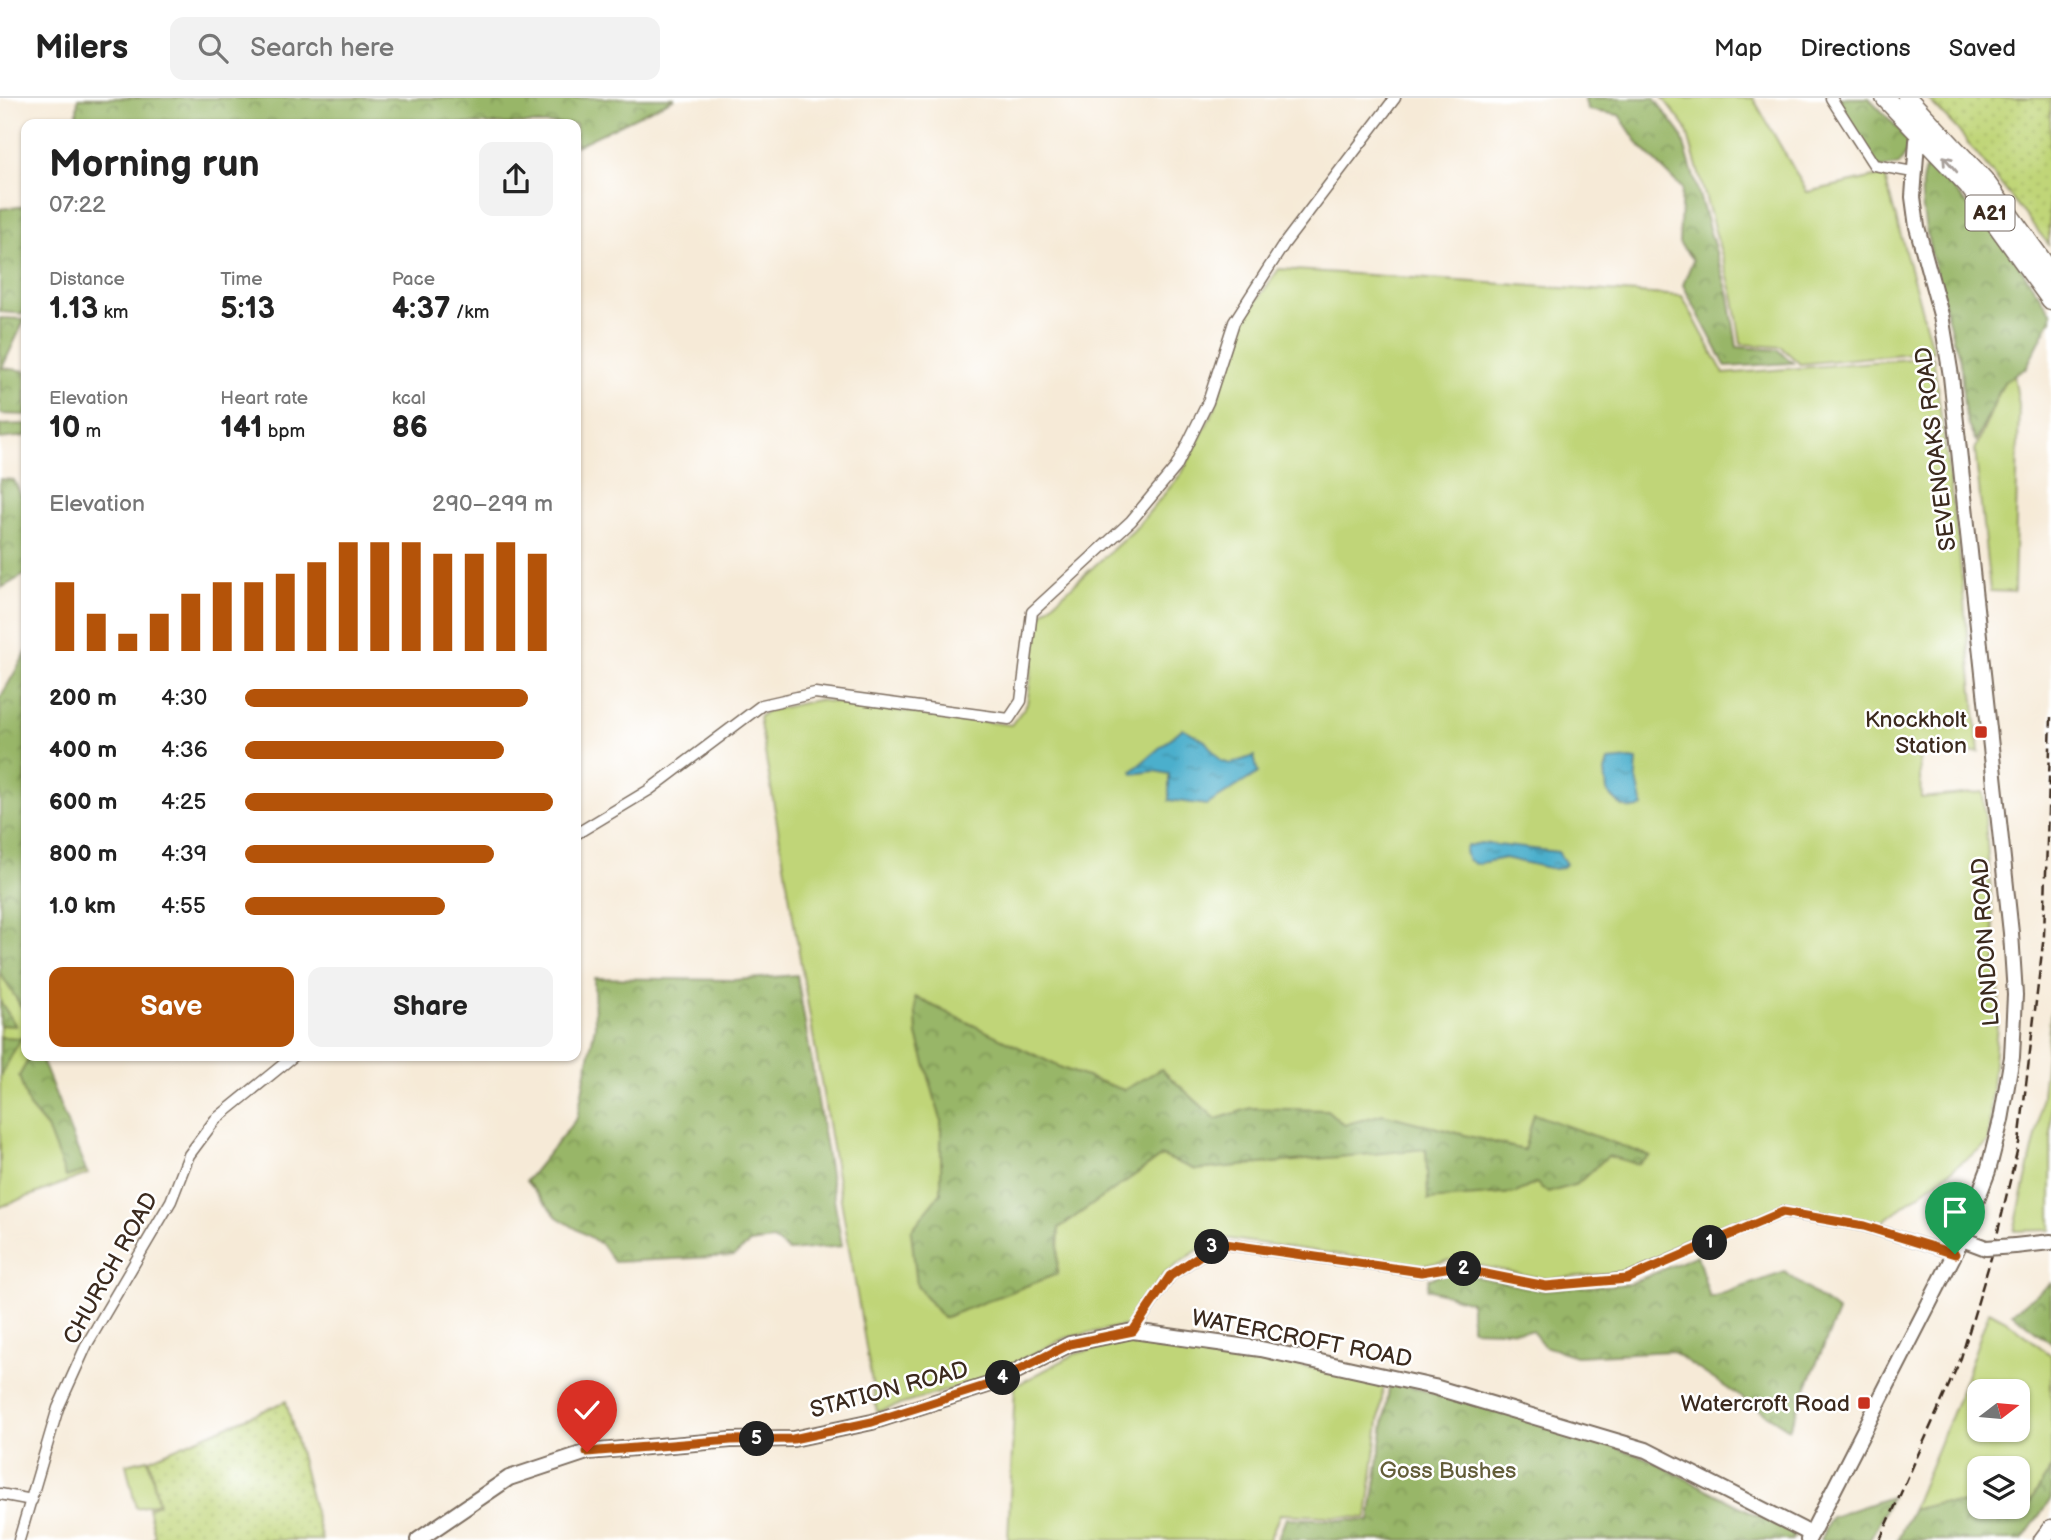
<!DOCTYPE html>
<meta charset="utf-8">
<style>
body{margin:0;font-family:"Balsamiq Sans",sans-serif;background:#f2f2f2;color:#222;height:100vh;display:flex;flex-direction:column;font-size:26px;white-space:nowrap}
*{box-sizing:border-box;margin:0}
p{font-size:23px;color:#767676}
.icon{flex:none;width:38px;height:38px;fill:none;stroke:currentColor;stroke-width:2;stroke-linecap:round;stroke-linejoin:round}
.map{position:relative;flex:1;overflow:hidden}
.side{position:absolute;left:21px;top:21px;width:560px;height:942px;display:flex;flex-direction:column;background:#fff;border-radius:14px;box-shadow:0 2px 5px #0004}
.side>*{flex:none}
.needle{width:46px;rotate:74deg}
.tools{position:absolute;left:1967px;top:1281px;display:grid;gap:14px}
.tools a{display:grid;place-items:center;width:63px;height:63px;border-radius:14px;background:#fff;box-shadow:0 2px 5px #0004;font-size:35px}
.pin{position:absolute;display:grid;place-items:center;width:60px;height:60px;color:#fff;margin:-72px -30px;border-radius:50% 50% 50% 0;rotate:-45deg;box-shadow:0 0 7px #0007}
.pin .icon{rotate:45deg}
.km{position:absolute;width:35px;height:35px;margin:-18px;border-radius:50%;background:#222;color:#fff;font-size:19px;line-height:35px;text-align:center}
.round{display:grid;place-items:center;flex:none;width:74px;height:74px;border-radius:14px;background:#f2f2f2}
.overview{display:flex;align-items:center;justify-content:space-between;height:119px;padding:0 28px}
h1{font-size:38px;font-weight:600;line-height:52px}
.figures{display:grid;grid-template-columns:repeat(3,1fr);gap:10px;height:119px;padding:7px 28px}
.figures div{display:grid;align-content:center}
.figures b{font-size:30px;font-weight:600}
.figures small{font-size:19px;font-weight:400}
.figures p{font-size:19px}
.chart{height:196px;padding:14px 28px}
.chart p{display:flex;justify-content:space-between}
.chart svg{width:100%;height:126px;margin-top:7px;stroke:#b45309;stroke-width:6}
.primary-button{display:flex;gap:14px;margin-top:auto;padding:14px 28px}
.primary-button a{flex:1;height:80px;border-radius:14px;background:#b45309;color:#fff;font-size:28px;font-weight:600;line-height:80px;text-align:center}
.primary-button a+a{background:#f2f2f2;color:#222}
ul{padding:0 28px;list-style:none;font-size:23px}
li{display:grid;grid-template-columns:112px 84px 1fr;align-items:center;height:52px}
li i{height:18px;border-radius:9px;background:#b45309}
header{display:flex;align-items:center;gap:42px;box-sizing:border-box;height:98px;padding:0 35px;background:#fff;border-bottom:2px solid #e0e0e0}
header strong{font-size:33px}
nav{display:flex;gap:38px;margin-inline-start:auto;font-size:24px}
.search{width:490px;height:63px;background:#f2f2f2;display:flex;align-items:center;gap:18px;box-sizing:border-box;padding:0 24px;border-radius:14px;color:#767676;font-size:26px}
.map>svg:first-child{display:block}
</style>
<header>
<strong>Milers</strong>
<div class="search"><svg class="icon" aria-label="search" viewBox="0 0 24 24"><circle cx="10" cy="10" r="6"/><path d="M15 15l6 6"/></svg>Search here</div>
<nav><a>Map</a><a>Directions</a><a>Saved</a></nav>
</header>
<div class="map">
<svg width="2051" height="1442" viewBox="0 0 2051 1442">
<defs>
<pattern id="forest-crowns" width="20" height="18" patternUnits="userSpaceOnUse" patternTransform="scale(1.75)"><rect width="20" height="18" fill="#98b668"/><path d="M2 6a3 3 0 1 1 6 0M12 15a3 3 0 1 1 6 0" fill="none" stroke="#7d9455"/></pattern>
<pattern id="park-dots" width="8" height="8" patternUnits="userSpaceOnUse" patternTransform="scale(1.75)"><rect width="8" height="8" fill="#c0d578"/><path d="M2 2h.1M6 6h.1" fill="none" stroke="#a6b767" stroke-width="1.8" stroke-linecap="round"/></pattern>
<pattern id="water-ripples" width="26" height="14" patternUnits="userSpaceOnUse" patternTransform="scale(1.75)"><rect width="26" height="14" fill="#4cafcc"/><path d="M2 4q2-2 4 0t4 0M15 11q2-2 4 0t4 0" fill="none" stroke="#408fa5"/></pattern>
</defs>
<rect width="100%" height="100%" fill="#fff"/>
<filter id="ink" filterUnits="userSpaceOnUse"><feTurbulence type="fractalNoise" baseFrequency=".0143" numOctaves="2"/><feDisplacementMap in="SourceGraphic" scale="14" xChannelSelector="R" yChannelSelector="G"/><feConvolveMatrix kernelMatrix="1 2 1 2 8 2 1 2 1" color-interpolation-filters="sRGB"/></filter>
<filter id="wash" filterUnits="userSpaceOnUse"><feTurbulence type="fractalNoise" baseFrequency=".00686" numOctaves="4" result="noise"/><feDisplacementMap in="SourceGraphic" scale="28" xChannelSelector="R" yChannelSelector="G"/><feGaussianBlur stdDeviation="1.57" result="paint"/><feColorMatrix in="noise" values="0 0 0 0 0 0 0 0 0 0 0 0 0 0 0 0 0 1.4 0 .05"/><feComposite in="paint" operator="in"/></filter>
<g filter="url(#wash)">
<rect width="100%" height="100%" fill="#f6ead7"/>
<g fill="#c0d578" stroke="#7e804b" stroke-width="2" fill-rule="evenodd">
<path d="M1663,0H1753L1807,94L1884,77L1933,253L1800,266L1781,249L1741,246L1734,201L1686,30Z"/>
<path d="M1279,171L1682,198L1724,276L1933,259L1958,444L1979,654L1919,656L1921,700L1983,694L1999,898L1988,1045L1879,1126L1784,1107L1625,1174L1546,1181L1452,1162L1420,1168L1216,1139L1164,1176L1128,1227L1065,1240L986,1280L877,1314L759,619L767,613L817,602L1011,627L1027,606L1039,518L1134,432L1182,375L1215,310L1240,226Z"/>
<path d="M2014,277L2019,307L2014,494L1990,493L1975,352L2004,283Z"/>
<path d="M0,862L26,903V957H32L44,997L88,1076L0,1109Z"/>
<path d="M2051,911V1132L2014,1133L2039,1025Z"/>
<path d="M1989,1213L2006,1222L2051,1257V1371L2029,1406H2018V1370H1979V1406L1940,1405L1912,1412L1959,1298ZM1979,1293H2018V1332H1979Z"/>
<path d="M1133,1241L1260,1260L1384,1284L1367,1420L1280,1416L1269,1442H1008L1015,1288L1075,1256Z"/>
<path d="M148,1361L158,1405L136,1410L126,1366Z"/>
</g>
<g fill="url(#forest-crowns)" stroke="#6a7043" stroke-width="2">
<path d="M78,0H675L576,48V26H76Z"/>
<path d="M1584,0H1654L1681,36L1729,198L1737,249L1778,252L1793,265L1726,269L1683,187L1693,162L1679,145L1682,90L1640,48L1619,17L1588,12Z"/>
<path d="M1829,0H1869L1912,45L1899,67L1874,71Z"/>
<path d="M1932,68L2007,150L2051,214V221L2026,270L2004,284L1976,343C1955,312 1969,275 1953,241C1947,210 1906,89 1928,69Z"/>
<path d="M26,108V216L0,214V111Z"/>
<path d="M0,220L25,221L2,270L26,273V317L0,316Z"/>
<path d="M26,326V338L0,341V327Z"/>
<path d="M0,381L14,382L21,398H26V476L1,490Z"/>
<path d="M26,555V916L0,875V600Z"/>
<path d="M797,877L842,1148L789,1153L773,1142L750,1145L734,1158L614,1164L601,1146L557,1119L526,1083L577,1020L595,928L594,880L735,882Z"/>
<path d="M915,899L1064,971L1124,992L1161,971L1216,1021L1251,1010L1327,1012L1344,1027L1383,1016L1524,1052L1534,1016L1650,1058L1637,1066L1608,1058L1577,1086L1548,1095L1536,1085L1516,1095L1428,1102L1426,1051L1196,1072L1162,1058L1059,1130L1057,1176L943,1220L917,1188L911,1133L941,1094V1022L917,937Z"/>
<path d="M0,903L16,928L0,927Z"/>
<path d="M0,939L21,940L0,979Z"/>
<path d="M31,957H40L86,1073L66,1079L47,1030L29,1009L19,978Z"/>
<path d="M1697,1157L1710,1200L1785,1174L1838,1214L1789,1331L1671,1253L1576,1258L1544,1248L1532,1233L1471,1231V1204L1427,1191L1429,1181L1451,1173L1538,1192L1629,1186Z"/>
<path d="M2051,1185V1245L2012,1215Z"/>
<path d="M1390,1283L1552,1328L1644,1359L1795,1437L1792,1442H1277L1286,1420L1370,1423Z"/>
<path d="M2051,1371V1401L2022,1442H1897L1912,1412L1940,1405L1979,1406V1409L2029,1406Z"/>
<path d="M1891,1399L1870,1442H1820L1831,1419Z"/>
</g>
<g fill="url(#park-dots)" stroke="#7e804b" stroke-width="2">
<path d="M1927,0H2051L2049,147L1956,30Z"/>
<path d="M286,1303L322,1442H151L155,1438L148,1410L159,1406L149,1361Z"/>
</g>
<g fill="url(#water-ripples)" stroke="#446c75" stroke-width="2">
<path d="M1183,630L1205,643L1221,663L1230,666L1254,658L1258,675L1207,707L1169,702V676L1155,673L1133,676L1132,673Z"/>
<path d="M1631,661L1637,662L1636,677L1643,709C1626,715 1617,705 1607,693L1605,673L1608,663Z"/>
<path d="M1481,745L1558,754L1566,766L1563,770L1553,771L1505,760L1475,766L1467,761L1465,753L1467,748Z"/>
</g>
</g>
<g filter="url(#ink)">
<g fill="none" stroke-linecap="round" stroke-linejoin="round">
<g stroke="#7c6d5f" stroke-width="13">
<g id="street">
<path d="M1831,0L1874,67L1913,74"/>
<path d="M576,736L649,692L762,607L815,595L1009,621L1021,603L1032,514L1131,423L1176,369L1208,304L1234,224L1284,146L1395,0"/>
<path d="M1133,1233L1170,1178L1218,1145L1421,1174L1451,1169L1546,1188L1627,1180L1783,1114L1864,1128L1955,1156"/>
<path d="M0,1396L32,1402"/>
<path d="M19,1442L58,1310L87,1246L171,1103L189,1057L215,1022L295,957"/>
</g>
</g>
<g stroke="#7c6d5f" stroke-width="18">
<g id="secondary">
<path d="M1962,1141L1986,1150"/>
<path d="M2015,1148L2051,1144"/>
<path d="M418,1442L509,1380L587,1354L731,1342L793,1341L872,1324L991,1286L1070,1246L1133,1233L1261,1251L1434,1289L1646,1352L1811,1436"/>
<path d="M1808,1442L1962,1141L1988,1073L2001,1022L2012,959L2015,897L2011,835L1951,278L1941,217L1917,129L1913,99L1917,43L1927,30"/>
</g>
</g>
<g stroke="#7c6d5f" stroke-width="19">
<path id="primary" d="M2042,1442L2051,1430"/>
</g>
<g stroke="#7c6d5f" stroke-width="21">
<g id="highway">
<path d="M1885,0L1968,87L2051,202"/>
<path d="M1907,0L1984,82L2051,175"/>
</g>
</g>
<use href="#street" stroke="#fff" stroke-width="10"/>
<use href="#secondary" stroke="#fff" stroke-width="14"/>
<use href="#primary" stroke="#fff" stroke-width="16"/>
<use href="#highway" stroke="#fff" stroke-width="18"/>
<path stroke="#3b2a1e" stroke-width="2.5" stroke-dasharray="10 5" stroke-linecap="butt" d="M1880,1442L1961,1260L1994,1150L2019,1045L2044,837L2051,619"/>
<g stroke="#7c6d5f" stroke-width="18" stroke-linecap="butt">
<path id="secondary-bridge" d="M1986,1150L2015,1148"/>
</g>
<use href="#secondary-bridge" stroke="#fff" stroke-width="14"/>
</g>
<defs><path id="oneway-shaft" d="M-6 0H5M1.5-3L5.5 0L1.5 3" fill="none" stroke-width="1.6" stroke-linecap="round" stroke-linejoin="round" transform="scale(1.75)"/></defs>
<use stroke="#a79f9a" href="#oneway-shaft" transform="translate(1950 66) rotate(-131)"/>
</g>
<g fill="none" stroke-linecap="round" stroke-linejoin="round" filter="url(#ink)">
<g stroke="#fff" stroke-width="14">
<path id="route" d="M587,1354L731,1342L793,1341L872,1324L991,1286L1070,1246L1133,1233L1170,1178L1218,1145L1421,1174L1451,1169L1546,1188L1627,1181L1783,1114L1864,1128L1955,1156"/>
</g>
<use href="#route" stroke="#b45309" stroke-width="9"/>
</g>
<g fill="#c8321e" stroke="#fff" stroke-width="2.5">
<rect x="1974" y="627" width="14" height="14" rx="3.5"/>
<rect x="1857" y="1298" width="14" height="14" rx="3.5"/>
</g>
<g text-anchor="middle" stroke-width="5" stroke-linejoin="round" paint-order="stroke">
<rect fill="#fff" stroke="#766a62" stroke-width="2" x="1965.5" y="97.5" width="49" height="35" rx="5"/>
<g font-size="21" font-weight="bold" fill="#3b2a1e">
<text x="1990" y="122">A21</text>
</g>
<g font-size="23" fill="#3b2a1e" stroke="#fff">
<text transform="translate(1935 351) rotate(-97)" y="8">SEVENOAKS ROAD</text>
<text transform="translate(1985 844) rotate(-94)" y="8">LONDON ROAD</text>
<text transform="translate(110 1170) rotate(-61)" y="8">CHURCH ROAD</text>
<text transform="translate(1302 1240) rotate(11)" y="8">WATERCROFT ROAD</text>
<text transform="translate(889 1291) rotate(-15)" y="8">STATION ROAD</text>
</g>
<g font-size="23" fill="#3b2a1e" stroke="#fff" text-anchor="end">
<text x="1967" y="629">Knockholt<tspan x="1967" dy="26">Station</tspan></text>
<text x="1850" y="1313">Watercroft Road</text>
</g>
<g font-size="23" fill="#635d39" stroke="#fff">
<text x="1448" y="1380">Goss Bushes</text>
</g>
</g>
</svg>
<div class="tools">
<a><svg class="needle" viewBox="-14 -14 28 28"><path d="M0-13l5 13h-10z" fill="#e53935"/><path d="M0 13l5-13h-10z" fill="#767676"/></svg></a>
<a><svg class="icon" aria-label="layers" viewBox="0 0 24 24"><path d="M12 4l9 5-9 5-9-5zM3 14l9 5 9-5"/></svg></a>
</div>
<div class="pin" style="left:1955px;top:1156px;background:#1e9e55"><svg class="icon" aria-label="arrive" viewBox="0 0 24 24"><path d="M6 21V4h12l-3 4 3 4H6"/></svg></div>
<div class="pin" style="left:587px;top:1354px;background:#d93025"><svg class="icon" aria-label="check" viewBox="0 0 24 24"><path d="M5 12l5 5 9-10"/></svg></div>
<b class="km" style="left:1710px;top:1145px">1</b>
<b class="km" style="left:1464px;top:1171px">2</b>
<b class="km" style="left:1212px;top:1149px">3</b>
<b class="km" style="left:1003px;top:1280px">4</b>
<b class="km" style="left:757px;top:1341px">5</b>
<section class="side">
<div class="overview"><div><h1>Morning run</h1><p>07:22</p></div><a class="round"><svg class="icon" aria-label="share" viewBox="0 0 24 24"><path d="M12 15V3M7 8l5-5 5 5M5 13v7h14v-7"/></svg></a></div>
<div class="figures">
<div><p>Distance</p><b>1.13<small> km</small></b></div>
<div><p>Time</p><b>5:13</b></div>
<div><p>Pace</p><b>4:37<small> /km</small></b></div>
</div>
<div class="figures">
<div><p>Elevation</p><b>10<small> m</small></b></div>
<div><p>Heart rate</p><b>141<small> bpm</small></b></div>
<div><p>kcal</p><b>86</b></div>
</div>
<div class="chart"><p><span>Elevation</span>290–299 m</p>
<svg viewBox="0 0 160 44" preserveAspectRatio="none"><path d="M5 44V20M15 44V31M25 44V38M35 44V31M45 44V24M55 44V20M65 44V20M75 44V17M85 44V13M95 44V6M105 44V6M115 44V6M125 44V10M135 44V10M145 44V6M155 44V10"/></svg>
</div>
<ul>
<li><b>200 m</b>4:30<i style="width:92%"></i></li>
<li><b>400 m</b>4:36<i style="width:84%"></i></li>
<li><b>600 m</b>4:25<i style="width:100%"></i></li>
<li><b>800 m</b>4:39<i style="width:81%"></i></li>
<li><b>1.0 km</b>4:55<i style="width:65%"></i></li>
</ul>
<div class="primary-button"><a>Save</a><a>Share</a></div>
</section>
</div>
